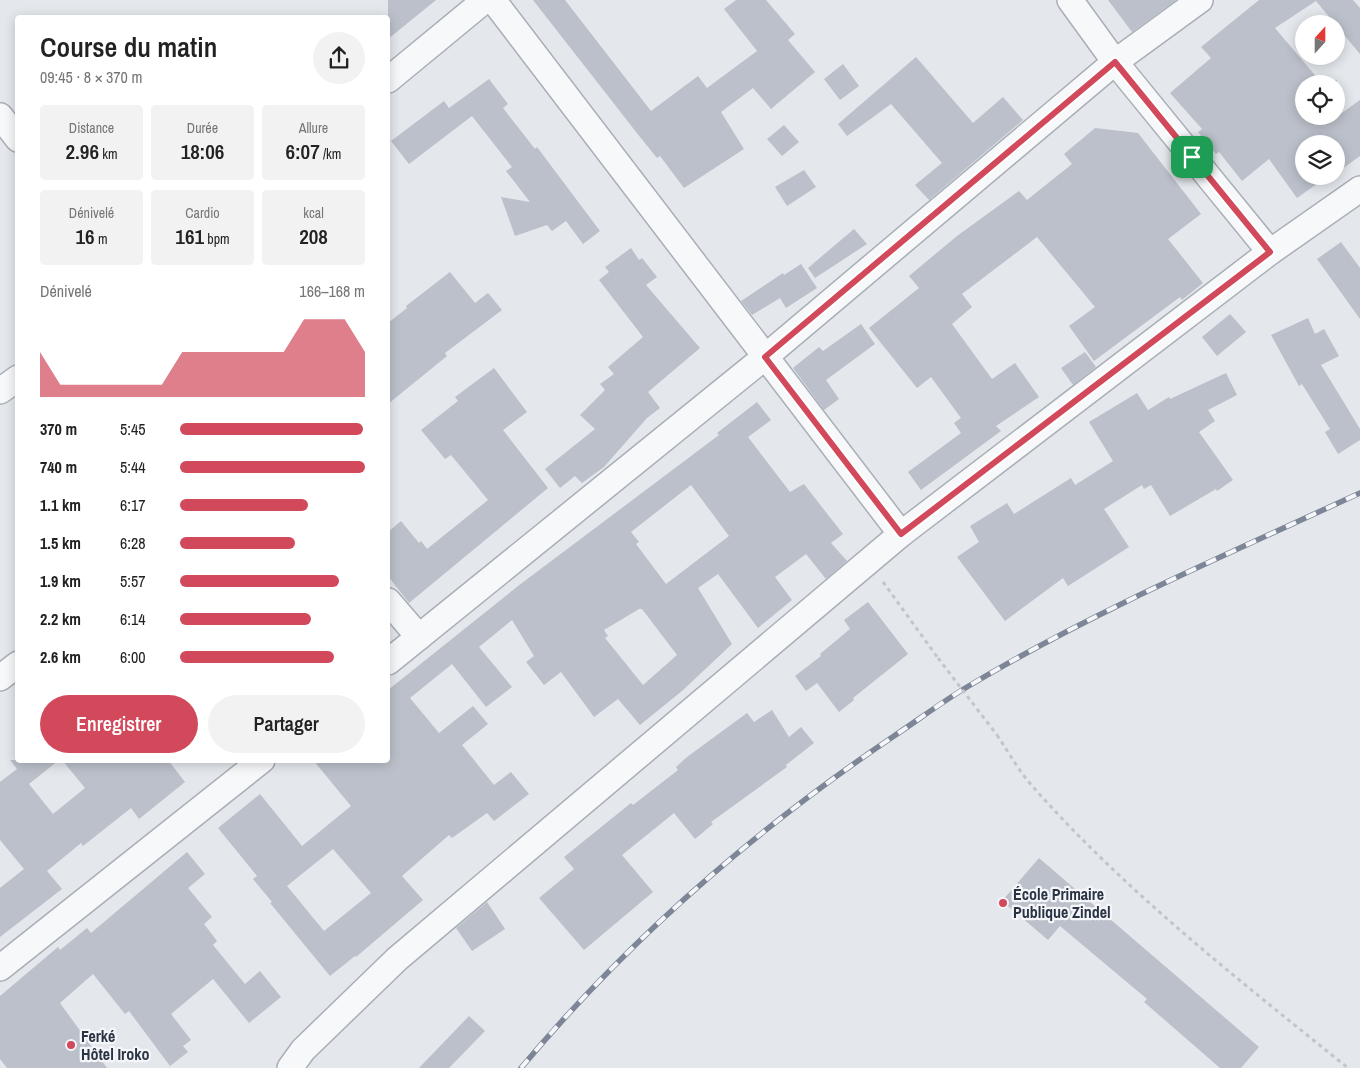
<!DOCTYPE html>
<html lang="fr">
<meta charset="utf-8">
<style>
body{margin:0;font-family:"Archivo Narrow",sans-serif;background:#f2f2f2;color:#222;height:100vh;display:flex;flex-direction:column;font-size:19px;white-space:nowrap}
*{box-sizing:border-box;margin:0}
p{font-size:16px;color:#767676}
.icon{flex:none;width:28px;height:28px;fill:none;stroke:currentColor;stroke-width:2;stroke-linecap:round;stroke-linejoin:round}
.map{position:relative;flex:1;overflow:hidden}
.side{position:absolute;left:15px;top:15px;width:375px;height:748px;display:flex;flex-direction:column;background:#fff;border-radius:5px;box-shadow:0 2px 12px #0003}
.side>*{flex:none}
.needle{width:32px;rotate:21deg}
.tools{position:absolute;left:1295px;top:15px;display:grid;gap:10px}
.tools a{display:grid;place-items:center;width:50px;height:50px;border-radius:50%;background:#fff;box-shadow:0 2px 12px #0003;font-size:25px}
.pin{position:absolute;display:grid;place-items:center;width:42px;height:42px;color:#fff;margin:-21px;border-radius:10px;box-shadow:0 2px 8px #0006}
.round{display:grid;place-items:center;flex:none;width:52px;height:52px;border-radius:26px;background:#f2f2f2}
.summary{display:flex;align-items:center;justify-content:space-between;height:85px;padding:0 25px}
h1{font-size:28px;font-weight:600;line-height:38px}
.figures{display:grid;grid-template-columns:repeat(3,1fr);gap:8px;height:85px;padding:5px 25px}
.figures div{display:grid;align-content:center;border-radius:5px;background:#f2f2f2;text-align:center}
.figures b{font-size:21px;font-weight:600}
.figures small{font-size:14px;font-weight:400}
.figures p{font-size:14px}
.chart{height:140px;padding:10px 25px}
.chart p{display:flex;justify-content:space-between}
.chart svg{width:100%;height:90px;margin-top:5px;fill:#d1495b;opacity:.7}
.cta{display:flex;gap:10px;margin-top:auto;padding:10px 25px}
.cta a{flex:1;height:58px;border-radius:30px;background:#d1495b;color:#fff;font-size:20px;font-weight:600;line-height:58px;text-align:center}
.cta a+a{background:#f2f2f2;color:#222}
ul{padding:0 25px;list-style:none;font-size:16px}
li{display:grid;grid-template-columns:80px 60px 1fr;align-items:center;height:38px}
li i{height:12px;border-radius:6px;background:#d1495b}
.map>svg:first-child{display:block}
</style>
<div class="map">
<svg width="1360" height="1068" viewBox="0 0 1360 1068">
<rect width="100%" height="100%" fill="#e4e7ec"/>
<g fill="#bbc0ca" fill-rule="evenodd">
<path d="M388,0H436L388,39Z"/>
<path d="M533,0H565L651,111L698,76L707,88L757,51L724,9L736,0H766L795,34L788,40L815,72L771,109L753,88L721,112L744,149L684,188L660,156L657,158L640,137Z"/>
<path d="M1108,0H1176L1132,32Z"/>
<path d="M1259,0H1353L1360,8V54L1316,1L1275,28L1319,80H1337L1339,115L1360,100V156L1342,169L1341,167L1336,170V144H1304V176H1328L1297,198L1269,159L1242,181L1219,152L1216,154L1198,132L1202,129L1170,93L1211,58L1201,47ZM1304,84H1336V116H1304Z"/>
<path d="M916,57L973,123L1003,97L1023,120L929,200L915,185L942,163L891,104L847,136L838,124Z"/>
<path d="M843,64L859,86L840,100L824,79Z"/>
<path d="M489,79L508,104L503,108L535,149L537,147L600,231L583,244L566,221L552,231L547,225L515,236L501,197L530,202L506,171L512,167L472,116L409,164L391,141L444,101L449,108Z"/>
<path d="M784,125L799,142L782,156L767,139Z"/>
<path d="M1095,128L1138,133L1201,214L1168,239L1203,283L1182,300L1180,297L1094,361L1069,326L1095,307L1037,237L962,294L972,307L952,324L992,379L1015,363L1039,397L996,426L1001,431L921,490L908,472L961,433L954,423L961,418L931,377L917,388L869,328L919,288L909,276L957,236L1019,191L1027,200L1072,164L1064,154Z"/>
<path d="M804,170L816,187L787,206L775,187Z"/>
<path d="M854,229L867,244L815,278L808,268Z"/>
<path d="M1341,242L1360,268V319L1317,259Z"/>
<path d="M631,248L639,260L642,258L657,277L646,285L700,348L648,392L660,408L647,418L604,467L582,483L575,476L560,488L545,469L595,429L580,415L605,390L600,384L614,374L608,367L643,337L599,280L609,272L605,267Z"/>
<path d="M801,264L817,288L786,308L780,298L752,315L741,301L783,273L784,275Z"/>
<path d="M450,272L475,303L488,293L502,310L445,353L447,356L388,404V323L407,308L406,306Z"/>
<path d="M1230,314L1246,332L1217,356L1202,337Z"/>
<path d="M1308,318L1315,334L1324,329L1339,356L1321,365L1360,429V440L1338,454L1325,432L1330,429L1302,384L1299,386L1271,335Z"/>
<path d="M861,324L875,344L826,380L839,399L824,410L793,368L819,347L823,351Z"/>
<path d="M1085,352L1096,367L1073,385L1061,368Z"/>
<path d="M494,368L527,412L503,430L548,488L409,603L388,576V532L401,521L419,543L421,541L427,549L488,500L451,455L445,459L421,430L458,401L455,397Z"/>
<path d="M1226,373L1237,395L1208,410L1215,421L1199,432L1233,480L1217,491L1216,489L1170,516L1151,485L1144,489L1142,485L1104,509L1129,547L1068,586L1063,578L1005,621L957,557L979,542L970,526L1007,503L1014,514L1071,478L1075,485L1113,461L1089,422L1137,393L1148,410L1169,397L1170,399Z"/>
<path d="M757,402L771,420L748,437L790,492L804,484L843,534L831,543L847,561L826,579L806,554L775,577L792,600L758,628L718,574L698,588L732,644L682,691L640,725L618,699L594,717L561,672L544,685L526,662L534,656L512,620L479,647L512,687L486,707L452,664L410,698L439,733L473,706L488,724L462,745L494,785L511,772L529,794L494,821L487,813L452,838L449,835L402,876L423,900L356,957L355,956L330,976L270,903L272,902L253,879L257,876L218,828L260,794L302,846L351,806L313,760H388V690L518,586L719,435L717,433ZM691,485L729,536L666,584L636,544L639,542L631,532ZM639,609H642L677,655L643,685L605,638L608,636L604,630ZM333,849L371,893L324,931L287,886Z"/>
<path d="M868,602L908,654L853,698L854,700L839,712L817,683L806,691L795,676L821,656L820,654L850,629L844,620Z"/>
<path d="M772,710L789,737L801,727L814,743L786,765L787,767L711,822L713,824L695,839L674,813L622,855L653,892L584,950L539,898L574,869L564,857L631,803L633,805L678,770L676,767L687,757L747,713L754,722Z"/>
<path d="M10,760H59L29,784L53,814L85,788L62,760H168L185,782L139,819L131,808L83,846L81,843L47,871L62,889L0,937V888L24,869L0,840V782L17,769Z"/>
<path d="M187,852L205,874L188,888L212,917L204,924L217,941L213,945L245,984L260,971L281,997L249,1023L213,979L171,1014L191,1040L183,1046L188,1052L170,1066L129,1011L125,1014L93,974L60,1003L107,1068H7L0,1059V996L58,947L60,950L87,928L91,933Z"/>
<path d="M1039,858L1259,1047L1241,1068H1220L1144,1002L1147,999L1060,926L1048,940L1002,901Z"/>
<path d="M487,902L505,929L472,951L456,928Z"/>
<path d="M469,1016L485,1031L449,1068H419Z"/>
</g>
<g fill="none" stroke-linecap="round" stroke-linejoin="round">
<g stroke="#a9aeb7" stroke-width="28">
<g id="minor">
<path d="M493,0L901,534"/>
<path d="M1070,0L1115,62L1270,252"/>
<path d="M388,80L485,0"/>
<path d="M0,116L18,139"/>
<path d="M0,391L18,378"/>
<path d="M388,601L419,637"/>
<path d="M388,662L765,357L1115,62L1200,0"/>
<path d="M0,678L18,664"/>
<path d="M0,968L262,760"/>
<path d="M290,1068L303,1050L397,959L901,534L1270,252L1360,189"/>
</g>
</g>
<g stroke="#c2c5cb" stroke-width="3" stroke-dasharray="4 4" stroke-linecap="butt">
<path d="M883,582L938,658"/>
<path d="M997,735C1009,753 1020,773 1034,788C1127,893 1239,980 1348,1068"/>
</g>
<use href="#minor" stroke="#f7f8fa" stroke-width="25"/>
<g stroke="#7d8696" stroke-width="5.5">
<path id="rail" d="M521,1068C628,940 756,829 894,736C918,720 942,702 967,687C1092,612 1228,554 1360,493"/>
</g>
<use href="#rail" stroke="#f4f6f9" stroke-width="4" stroke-dasharray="11" stroke-linecap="butt"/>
<path stroke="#c2c5cb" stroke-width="3" stroke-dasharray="4 4" stroke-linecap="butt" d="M938,658L997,735"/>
</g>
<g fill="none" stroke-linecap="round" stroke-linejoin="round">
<g stroke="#fff" stroke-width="10">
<path id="route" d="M1115,62L1270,252L901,534L765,357Z"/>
</g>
<use href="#route" stroke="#d1495b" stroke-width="6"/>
</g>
<g fill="#d1495b" stroke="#f4f6f9" stroke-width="2">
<circle cx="1003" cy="903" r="5"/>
<circle cx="71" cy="1045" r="5"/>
</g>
<g text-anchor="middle" stroke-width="4.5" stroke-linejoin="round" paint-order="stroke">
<g font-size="16" font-weight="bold" fill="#2b3445" stroke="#f4f6f9" text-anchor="start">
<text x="1013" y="900">École Primaire<tspan x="1013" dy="18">Publique Zindel</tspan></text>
<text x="81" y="1042">Ferké<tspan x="81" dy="18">Hôtel Iroko</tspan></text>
</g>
</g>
</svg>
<div class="tools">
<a><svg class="needle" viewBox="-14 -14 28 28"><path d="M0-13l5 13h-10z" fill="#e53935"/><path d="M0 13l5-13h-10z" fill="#767676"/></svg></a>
<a><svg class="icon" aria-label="locate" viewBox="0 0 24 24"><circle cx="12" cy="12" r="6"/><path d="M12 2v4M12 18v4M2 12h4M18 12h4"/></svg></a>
<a><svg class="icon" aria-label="layers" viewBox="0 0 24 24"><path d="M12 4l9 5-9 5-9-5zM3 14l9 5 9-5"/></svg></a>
</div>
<div class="pin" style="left:1192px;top:157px;background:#1e9e55"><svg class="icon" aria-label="arrive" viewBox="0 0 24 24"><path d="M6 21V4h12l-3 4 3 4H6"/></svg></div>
<section class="side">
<div class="summary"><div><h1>Course du matin</h1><p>09:45 · 8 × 370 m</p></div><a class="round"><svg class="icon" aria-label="share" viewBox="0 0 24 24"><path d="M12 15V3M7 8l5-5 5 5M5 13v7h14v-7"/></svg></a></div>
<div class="figures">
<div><p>Distance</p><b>2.96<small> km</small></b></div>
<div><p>Durée</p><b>18:06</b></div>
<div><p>Allure</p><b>6:07<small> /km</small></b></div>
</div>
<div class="figures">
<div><p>Dénivelé</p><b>16<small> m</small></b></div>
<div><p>Cardio</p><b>161<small> bpm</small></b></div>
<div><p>kcal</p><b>208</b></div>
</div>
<div class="chart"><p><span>Dénivelé</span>166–168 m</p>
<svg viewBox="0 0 160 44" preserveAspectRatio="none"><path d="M0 44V22L10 38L20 38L30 38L40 38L50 38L60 38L70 22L80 22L90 22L100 22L110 22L120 22L130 6L140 6L150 6L160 22V44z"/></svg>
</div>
<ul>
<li><b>370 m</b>5:45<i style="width:99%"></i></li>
<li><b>740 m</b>5:44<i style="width:100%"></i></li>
<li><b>1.1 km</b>6:17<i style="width:69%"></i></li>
<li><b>1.5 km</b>6:28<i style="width:62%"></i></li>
<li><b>1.9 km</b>5:57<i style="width:86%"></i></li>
<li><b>2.2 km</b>6:14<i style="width:71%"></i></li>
<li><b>2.6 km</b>6:00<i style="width:83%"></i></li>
</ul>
<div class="cta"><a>Enregistrer</a><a>Partager</a></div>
</section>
</div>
